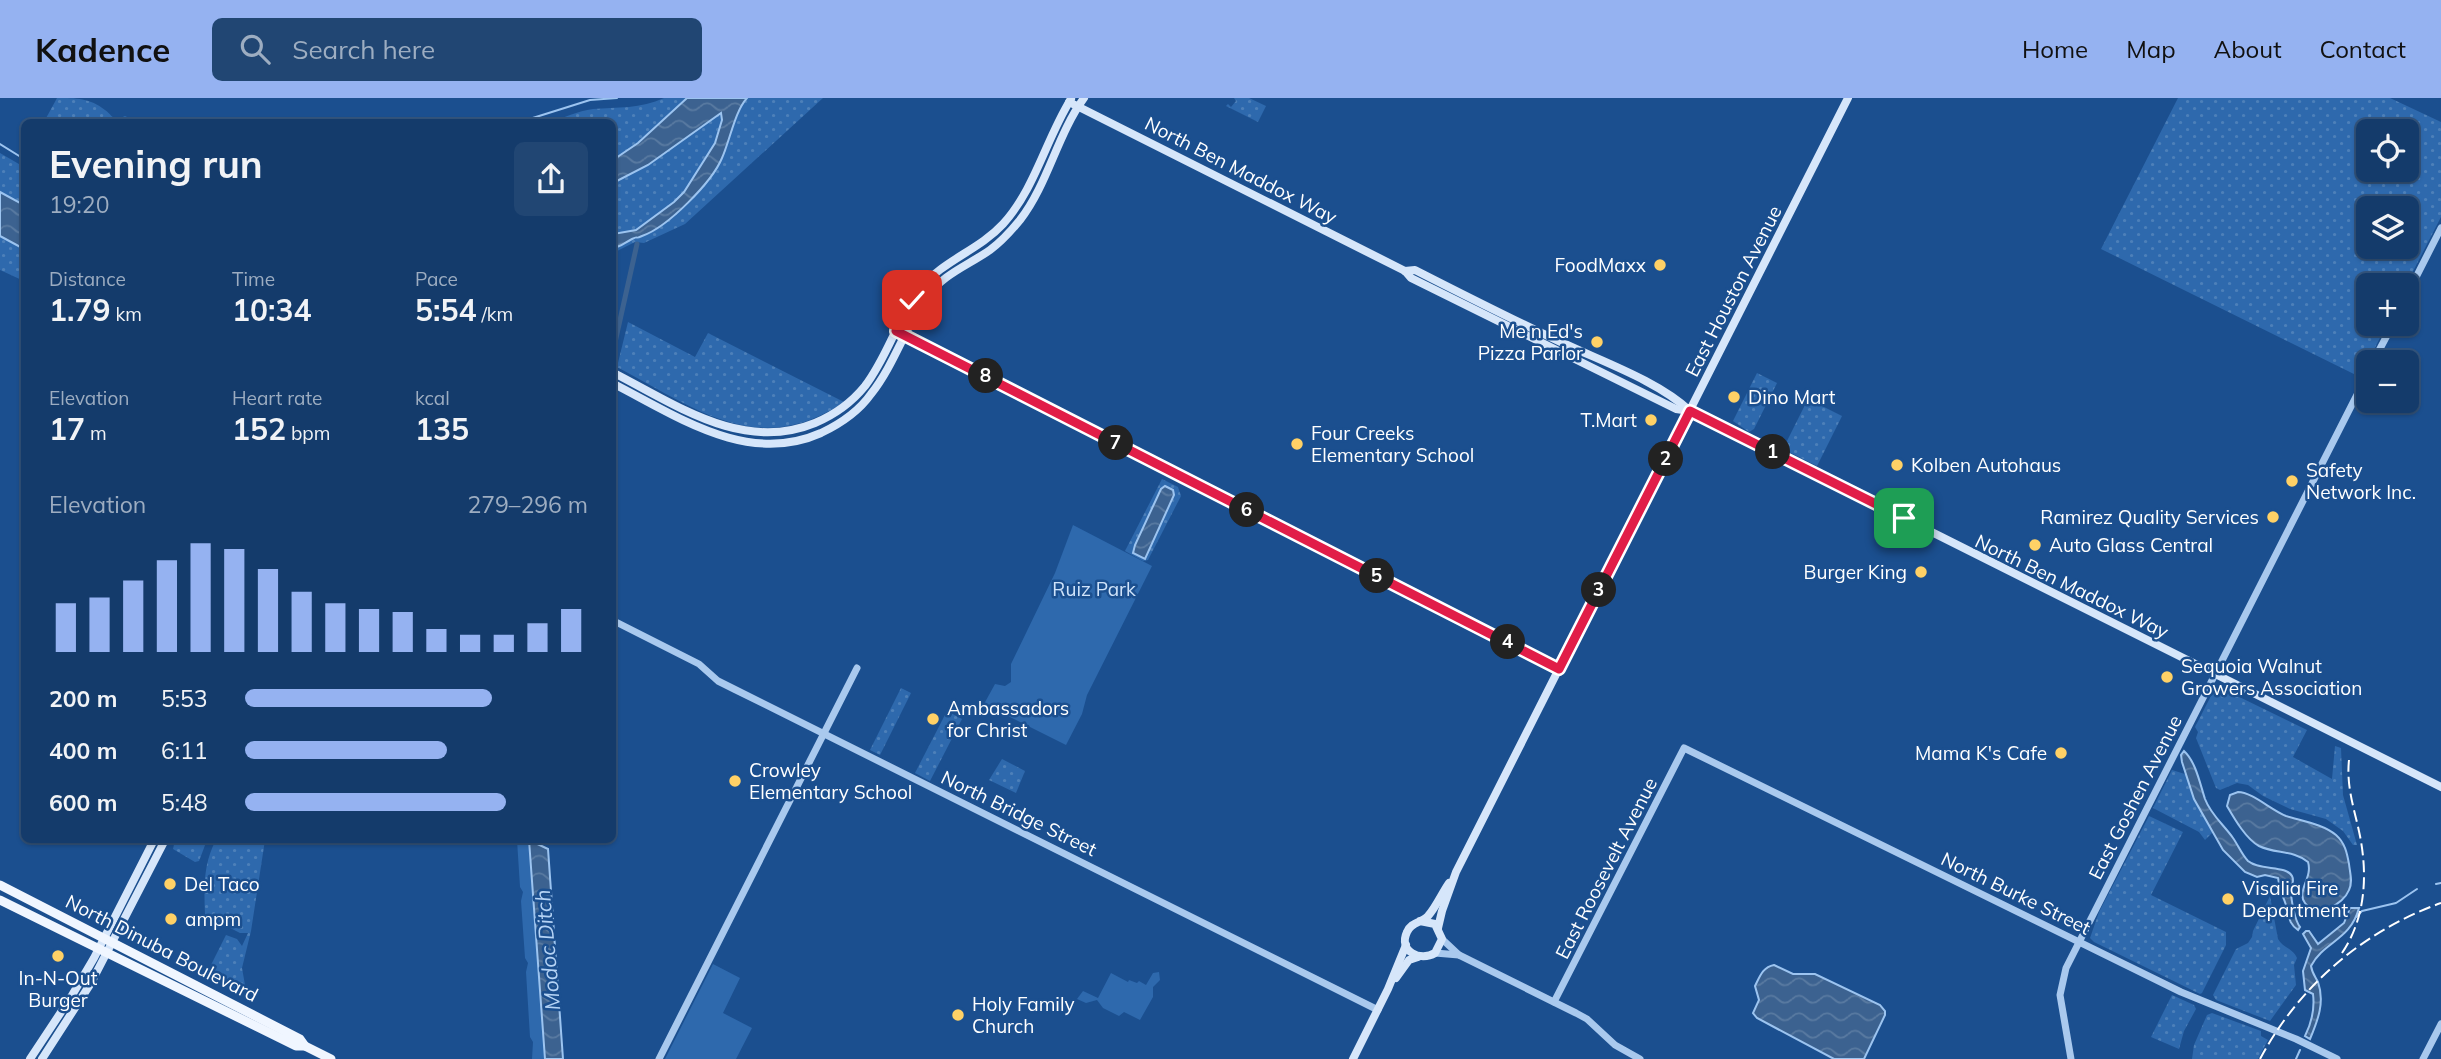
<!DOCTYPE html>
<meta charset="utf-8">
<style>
body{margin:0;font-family:Mulish,sans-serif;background:#214673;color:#f1f3f6;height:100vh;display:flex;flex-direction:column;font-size:26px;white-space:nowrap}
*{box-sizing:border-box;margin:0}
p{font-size:23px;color:#9dadc1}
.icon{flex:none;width:38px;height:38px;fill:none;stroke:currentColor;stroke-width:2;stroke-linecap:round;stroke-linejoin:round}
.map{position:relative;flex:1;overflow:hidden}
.drawer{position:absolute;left:21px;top:21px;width:595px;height:724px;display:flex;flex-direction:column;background:#143b6b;border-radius:10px;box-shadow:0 2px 5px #0004,0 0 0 2px #33557e}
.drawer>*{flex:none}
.tools{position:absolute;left:2356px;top:21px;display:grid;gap:14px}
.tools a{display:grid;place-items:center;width:63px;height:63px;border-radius:10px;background:#143b6b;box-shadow:0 2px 5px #0004,0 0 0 2px #33557e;font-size:35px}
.pin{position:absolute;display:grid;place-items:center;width:60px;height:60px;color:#fff;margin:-30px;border-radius:14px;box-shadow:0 4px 10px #0006}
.km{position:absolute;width:35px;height:35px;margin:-18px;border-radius:50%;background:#222;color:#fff;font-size:19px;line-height:35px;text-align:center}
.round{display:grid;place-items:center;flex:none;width:74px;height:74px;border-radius:10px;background:#214673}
.head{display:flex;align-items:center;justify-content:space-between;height:119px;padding:0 28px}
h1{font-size:38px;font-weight:700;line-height:52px}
.metrics{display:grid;grid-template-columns:repeat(3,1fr);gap:10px;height:119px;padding:7px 28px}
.metrics div{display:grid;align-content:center}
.metrics b{font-size:30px;font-weight:700}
.metrics small{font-size:19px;font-weight:400}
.metrics p{font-size:19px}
.chart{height:196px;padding:14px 28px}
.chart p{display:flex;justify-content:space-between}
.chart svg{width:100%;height:126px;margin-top:7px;stroke:#95b2f1;stroke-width:6}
ul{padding:0 28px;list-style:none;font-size:23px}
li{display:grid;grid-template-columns:112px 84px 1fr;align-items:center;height:52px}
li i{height:18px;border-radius:9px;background:#95b2f1}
header{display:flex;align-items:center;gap:42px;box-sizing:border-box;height:98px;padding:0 35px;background:#95b2f1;color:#111}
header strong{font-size:33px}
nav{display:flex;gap:38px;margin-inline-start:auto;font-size:24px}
.search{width:490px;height:63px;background:#214673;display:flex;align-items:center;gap:18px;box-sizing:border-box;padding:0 24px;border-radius:10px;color:#9dadc1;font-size:26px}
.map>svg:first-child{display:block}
</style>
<header>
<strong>Kadence</strong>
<div class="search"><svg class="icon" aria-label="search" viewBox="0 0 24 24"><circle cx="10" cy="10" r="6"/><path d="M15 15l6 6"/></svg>Search here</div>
<nav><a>Home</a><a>Map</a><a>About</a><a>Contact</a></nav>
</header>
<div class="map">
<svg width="2441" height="961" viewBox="0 0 2441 961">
<defs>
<pattern id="grass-dots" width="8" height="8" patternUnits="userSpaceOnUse" patternTransform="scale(1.75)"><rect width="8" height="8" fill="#2e69ad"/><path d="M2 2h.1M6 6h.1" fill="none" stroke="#4d80b9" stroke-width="1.8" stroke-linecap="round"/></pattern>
<pattern id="water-waves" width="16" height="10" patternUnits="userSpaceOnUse" patternTransform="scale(1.75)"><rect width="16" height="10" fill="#3c6290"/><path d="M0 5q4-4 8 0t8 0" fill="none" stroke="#597aa1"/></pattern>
</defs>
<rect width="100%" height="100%" fill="#1b4f8f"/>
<g fill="url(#grass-dots)" fill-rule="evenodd">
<path d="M57,0C76,0 90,0 105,12C111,16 111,20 118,21L125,18L129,20L128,24H44Z"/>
<path d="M664,0H823L685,126L644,145L635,144L613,155L612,24H550C563,20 578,13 593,11C617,9 641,11 664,0Z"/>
<path d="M1234,0H1249L1266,8L1258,24L1226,8L1228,6L1231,9L1236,3Z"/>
<path d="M2178,0H2390L2441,24V119L2406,187H2368V226H2387L2360,279L2101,151ZM2368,33H2406V72H2368ZM2368,110H2406V149H2368Z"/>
<path d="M0,55L24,69V183L0,172Z"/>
<path d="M628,224L695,259L708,235L844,304C758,362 695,310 617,269Z"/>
<path d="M1757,275L1777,285L1754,331L1749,334L1733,323Z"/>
<path d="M1808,301L1842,318L1817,368L1783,351Z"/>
<path d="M1162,381L1178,389L1181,398L1148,462L1143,463L1125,453Z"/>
<path d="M901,590L911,595L880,657L870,652Z"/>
<path d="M2221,590L2307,632L2293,659L2332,681L2335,648L2341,650L2343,697L2357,747H2353L2343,733L2326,721L2290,711L2263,698L2248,687L2237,685L2220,692L2216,690L2196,640L2198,634L2195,629L2213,594Z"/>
<path d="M947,613L962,621L930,683L915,675Z"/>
<path d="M1002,661L1025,673L1016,695L989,682Z"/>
<path d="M2172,672L2188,677L2194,701L2213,734L2205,742L2199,734L2153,710Z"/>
<path d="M2149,718L2183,734L2151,797L2226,834V847L2202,895L2200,896L2094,844L2090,840L2099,814Z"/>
<path d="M175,742H207L199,763L195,764L173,751Z"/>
<path d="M216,742H265L251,833L242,870L245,887L242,898L205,879L226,837L237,841L242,848L248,835H240L205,817C204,790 203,766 216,742Z"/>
<path d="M2270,798L2278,841C2283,850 2293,850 2297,860L2294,867L2296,887L2270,923L2216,902L2213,897L2236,851L2248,845L2252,839L2253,833Z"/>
<path d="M2172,897L2194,907L2196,911L2184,933L2179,951L2151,939Z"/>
<path d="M2212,915L2261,933V938L2268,942L2258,961H2192L2194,947L2207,917Z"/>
</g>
<g fill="#2e69ad">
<path d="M1073,427L1152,468L1087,597L1082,616L1066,647L984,606L995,586L1005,588L1011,584V566L1055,475Z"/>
<path d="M517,742H529L545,961H532L533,944L530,939L526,874L528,865L525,860L521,803L523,794L520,789Z"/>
<path d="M713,866L740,880L723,915L752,930L736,961H665Z"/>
<path d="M1159,874L1160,882L1153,889V899L1140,922L1124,914L1119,918L1103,910L1097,902L1086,905L1077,901L1083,893L1098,900L1111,875L1128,884L1129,882L1137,885L1139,883L1146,887L1153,875Z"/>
</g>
<g fill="url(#water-waves)" stroke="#9cc4f0" stroke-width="2">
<path d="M687,0H747C735,13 730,42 722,60C712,84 668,129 642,138C633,142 640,137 632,141C624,145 621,149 613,150V136L636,132L674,104L684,94L715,45L722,22L721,15L648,67L613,85V62L638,45Z"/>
<path d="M0,94L24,107V151L0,138Z"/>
<path d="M1165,388L1173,392L1174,397L1145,461L1133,455L1135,447L1161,391Z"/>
<path d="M2184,653C2196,664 2200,686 2205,701C2211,717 2224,727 2233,740C2238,747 2242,757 2248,763C2260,773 2286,767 2292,778C2295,784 2291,787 2291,793C2291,802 2295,823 2300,829L2298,832C2287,824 2290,818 2286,807C2282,795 2280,795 2278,780L2265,777L2257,779L2245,774L2223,752L2194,701L2182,664L2181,657Z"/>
<path d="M2238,694C2252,694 2271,712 2286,718C2302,723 2323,726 2336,737C2345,745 2347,755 2349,766C2350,775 2353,784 2349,792C2343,807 2317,821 2305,805C2296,793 2313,780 2308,764C2294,752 2275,756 2259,748C2246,741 2234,720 2227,708L2230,697Z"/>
<path d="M529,742L548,751L563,961H545Z"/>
<path d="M2350,810H2359C2350,843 2324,843 2311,868C2312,875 2315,878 2318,884C2325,904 2318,922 2310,941L2305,938C2312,924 2315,912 2313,896L2305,892L2303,873L2311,850L2303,836L2306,833H2309L2318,846L2344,825Z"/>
<path d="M1774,867L1793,876H1815L1880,907L1885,913V917L1864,961H1834L1757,920L1753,915L1759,902L1755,888C1760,878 1763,869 1774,867Z"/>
</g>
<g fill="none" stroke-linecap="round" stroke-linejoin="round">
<g stroke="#9cc4f0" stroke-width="2">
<path d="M520,24L590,2L617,0"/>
<path d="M0,46L24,61"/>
<path d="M2436,786L2441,785"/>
<path d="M2356,819L2362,813L2396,805L2417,791"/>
<path d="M2296,961L2300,952"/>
</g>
<path stroke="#3c6290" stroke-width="5" d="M612,258L637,146"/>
<g stroke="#a9c9ee" stroke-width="7">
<path d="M2406,199L2441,130"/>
<path d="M900,235L1559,571"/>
<path d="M2373,264L2393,226"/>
<path d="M612,522L699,566L718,583L734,591L1378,912"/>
<path d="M1442,841L1459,857"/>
<path d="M1435,855L1459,857L1576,915L1587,921L1615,947L1640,961"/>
<path d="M1554,904L1684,650L2181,894L2296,941L2337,961"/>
<path d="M659,961L857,570"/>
<path d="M2071,961L2060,897L2066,870L2368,275"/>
<path d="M2423,961L2441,926"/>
</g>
<g stroke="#d6e6fa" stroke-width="8">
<path d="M1069,4L1405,173L1411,180L1676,311L1690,313"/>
<path d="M1405,173L1415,172C1464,197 1513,222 1563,245C1603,264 1658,283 1690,313L2441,689"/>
<path d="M612,274C675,306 742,355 815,325C834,317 852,304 865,288C888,258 897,221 920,191C943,162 978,153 1003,126C1035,91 1046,41 1071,1"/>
<path d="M612,285C677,318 747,368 821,335C840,326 859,313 871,296C894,267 905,230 926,200C943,176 967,168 990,152C1001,144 1011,133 1020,122C1048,86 1057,37 1084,0"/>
<path d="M1420,823L1435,826L1442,841L1435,855C1420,864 1398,853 1407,834C1411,824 1421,825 1428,818C1436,809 1442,795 1449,785"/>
<path d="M1438,830L1442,813L1456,774L1848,0"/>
<path d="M1396,880L1409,862L1418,859"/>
<path d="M30,961L71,899L94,860L154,742"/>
<path d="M42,961L91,885L165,742"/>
<path d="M1353,961L1388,891L1406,847"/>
</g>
<g stroke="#f0f6ff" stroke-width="9">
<path d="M0,787L300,941L305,948"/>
<path d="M0,802L296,948H305L331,961"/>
</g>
<g stroke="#fff" stroke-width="2" stroke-dasharray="12 5" stroke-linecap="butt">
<path d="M2342,855C2365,821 2368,779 2360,738C2355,713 2346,689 2349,662"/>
<path d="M2260,961C2299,888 2363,833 2441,805"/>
</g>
</g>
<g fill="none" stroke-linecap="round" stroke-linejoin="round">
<g stroke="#fff" stroke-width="14">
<path id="route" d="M912,202L896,233L1559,571L1690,313L1904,420"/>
</g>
<use href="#route" stroke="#e11d48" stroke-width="9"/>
</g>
<g fill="#ffd166" stroke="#1b4f8f" stroke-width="2.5">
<circle cx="1660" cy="167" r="7"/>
<circle cx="1597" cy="244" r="7"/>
<circle cx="1734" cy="299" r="7"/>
<circle cx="1651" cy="322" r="7"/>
<circle cx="1297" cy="346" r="7"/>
<circle cx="1897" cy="367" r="7"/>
<circle cx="2292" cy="383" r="7"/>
<circle cx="2273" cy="419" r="7"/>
<circle cx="2035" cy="447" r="7"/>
<circle cx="1921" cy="474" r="7"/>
<circle cx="2167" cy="579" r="7"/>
<circle cx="933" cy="621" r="7"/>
<circle cx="2061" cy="655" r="7"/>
<circle cx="735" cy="683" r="7"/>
<circle cx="170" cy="786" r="7"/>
<circle cx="2228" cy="801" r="7"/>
<circle cx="171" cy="821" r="7"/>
<circle cx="58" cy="858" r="7"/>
<circle cx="958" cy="917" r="7"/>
</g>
<g text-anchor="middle" stroke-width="5" stroke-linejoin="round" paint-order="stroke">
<g font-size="19" fill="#fff" stroke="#1b4f8f">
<text transform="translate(1241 72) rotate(27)" y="7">North Ben Maddox Way</text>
<text transform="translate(1733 193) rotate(-63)" y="7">East Houston Avenue</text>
<text transform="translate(2072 488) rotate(26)" y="7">North Ben Maddox Way</text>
<text transform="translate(2135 699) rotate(-63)" y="7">East Goshen Avenue</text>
<text transform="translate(1019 715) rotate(26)" y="7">North Bridge Street</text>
<text transform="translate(1606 770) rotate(-63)" y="7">East Roosevelt Avenue</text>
<text transform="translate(2016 795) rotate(26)" y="7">North Burke Street</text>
<text transform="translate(162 850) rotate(27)" y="7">North Dinuba Boulevard</text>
</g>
<g font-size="19" fill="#fff" stroke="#1b4f8f" text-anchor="start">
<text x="1646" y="174" text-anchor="end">FoodMaxx</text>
<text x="1583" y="240" text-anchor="end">Me n Ed's<tspan x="1583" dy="22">Pizza Parlor</tspan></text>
<text x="1748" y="306">Dino Mart</text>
<text x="1637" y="329" text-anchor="end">T.Mart</text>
<text x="1311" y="342">Four Creeks<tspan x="1311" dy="22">Elementary School</tspan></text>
<text x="1911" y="374">Kolben Autohaus</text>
<text x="2306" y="379">Safety<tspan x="2306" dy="22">Network Inc.</tspan></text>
<text x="2259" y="426" text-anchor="end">Ramirez Quality Services</text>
<text x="2049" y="454">Auto Glass Central</text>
<text x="1907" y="481" text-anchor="end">Burger King</text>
<text x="2181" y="575">Sequoia Walnut<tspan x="2181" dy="22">Growers Association</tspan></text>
<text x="947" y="617">Ambassadors<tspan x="947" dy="22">for Christ</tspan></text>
<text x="2047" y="662" text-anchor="end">Mama K's Cafe</text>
<text x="749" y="679">Crowley<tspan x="749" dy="22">Elementary School</tspan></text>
<text x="184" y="793">Del Taco</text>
<text x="2242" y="797">Visalia Fire<tspan x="2242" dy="22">Department</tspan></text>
<text x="185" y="828">ampm</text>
<text x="58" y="887" text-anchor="middle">In-N-Out<tspan x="58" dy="22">Burger</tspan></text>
<text x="972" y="913">Holy Family<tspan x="972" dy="22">Church</tspan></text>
</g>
<g font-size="19" fill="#cfe3fa" stroke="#1b4f8f">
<text x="1094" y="498">Ruiz Park</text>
</g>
<g font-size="21" font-style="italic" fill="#b5d3f5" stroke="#1b4f8f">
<text transform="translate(548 852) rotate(-95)" y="7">Modoc Ditch</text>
</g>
</g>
</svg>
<div class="tools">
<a><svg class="icon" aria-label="locate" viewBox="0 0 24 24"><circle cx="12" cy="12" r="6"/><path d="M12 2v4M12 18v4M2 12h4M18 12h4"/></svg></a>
<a><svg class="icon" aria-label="layers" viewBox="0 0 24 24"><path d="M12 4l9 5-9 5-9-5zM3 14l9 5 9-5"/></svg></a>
<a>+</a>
<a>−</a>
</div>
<div class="pin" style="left:1904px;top:420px;background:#1e9e55"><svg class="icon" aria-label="arrive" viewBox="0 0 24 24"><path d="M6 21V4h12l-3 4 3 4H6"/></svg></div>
<div class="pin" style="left:912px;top:202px;background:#d93025"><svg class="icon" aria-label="check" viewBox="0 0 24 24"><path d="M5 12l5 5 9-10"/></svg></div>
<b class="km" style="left:1773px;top:354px">1</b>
<b class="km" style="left:1666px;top:361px">2</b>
<b class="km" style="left:1599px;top:492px">3</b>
<b class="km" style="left:1508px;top:544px">4</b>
<b class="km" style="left:1377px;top:478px">5</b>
<b class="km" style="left:1247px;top:412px">6</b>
<b class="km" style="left:1116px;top:345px">7</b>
<b class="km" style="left:986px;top:278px">8</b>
<section class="drawer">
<div class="head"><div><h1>Evening run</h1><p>19:20</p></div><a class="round"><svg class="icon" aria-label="share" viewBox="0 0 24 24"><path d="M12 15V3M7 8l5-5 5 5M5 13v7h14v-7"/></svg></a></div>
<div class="metrics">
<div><p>Distance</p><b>1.79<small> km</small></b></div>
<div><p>Time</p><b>10:34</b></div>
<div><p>Pace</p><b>5:54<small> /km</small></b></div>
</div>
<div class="metrics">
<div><p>Elevation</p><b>17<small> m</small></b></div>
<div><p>Heart rate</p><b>152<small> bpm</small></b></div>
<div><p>kcal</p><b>135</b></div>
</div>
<div class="chart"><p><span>Elevation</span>279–296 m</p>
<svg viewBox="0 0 160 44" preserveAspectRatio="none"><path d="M5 44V27M15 44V25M25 44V19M35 44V12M45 44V6M55 44V8M65 44V15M75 44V23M85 44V27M95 44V29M105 44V30M115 44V36M125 44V38M135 44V38M145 44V34M155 44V29"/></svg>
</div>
<ul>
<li><b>200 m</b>5:53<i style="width:72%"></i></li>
<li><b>400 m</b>6:11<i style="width:59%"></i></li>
<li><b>600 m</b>5:48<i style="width:76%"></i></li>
</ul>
</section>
</div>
